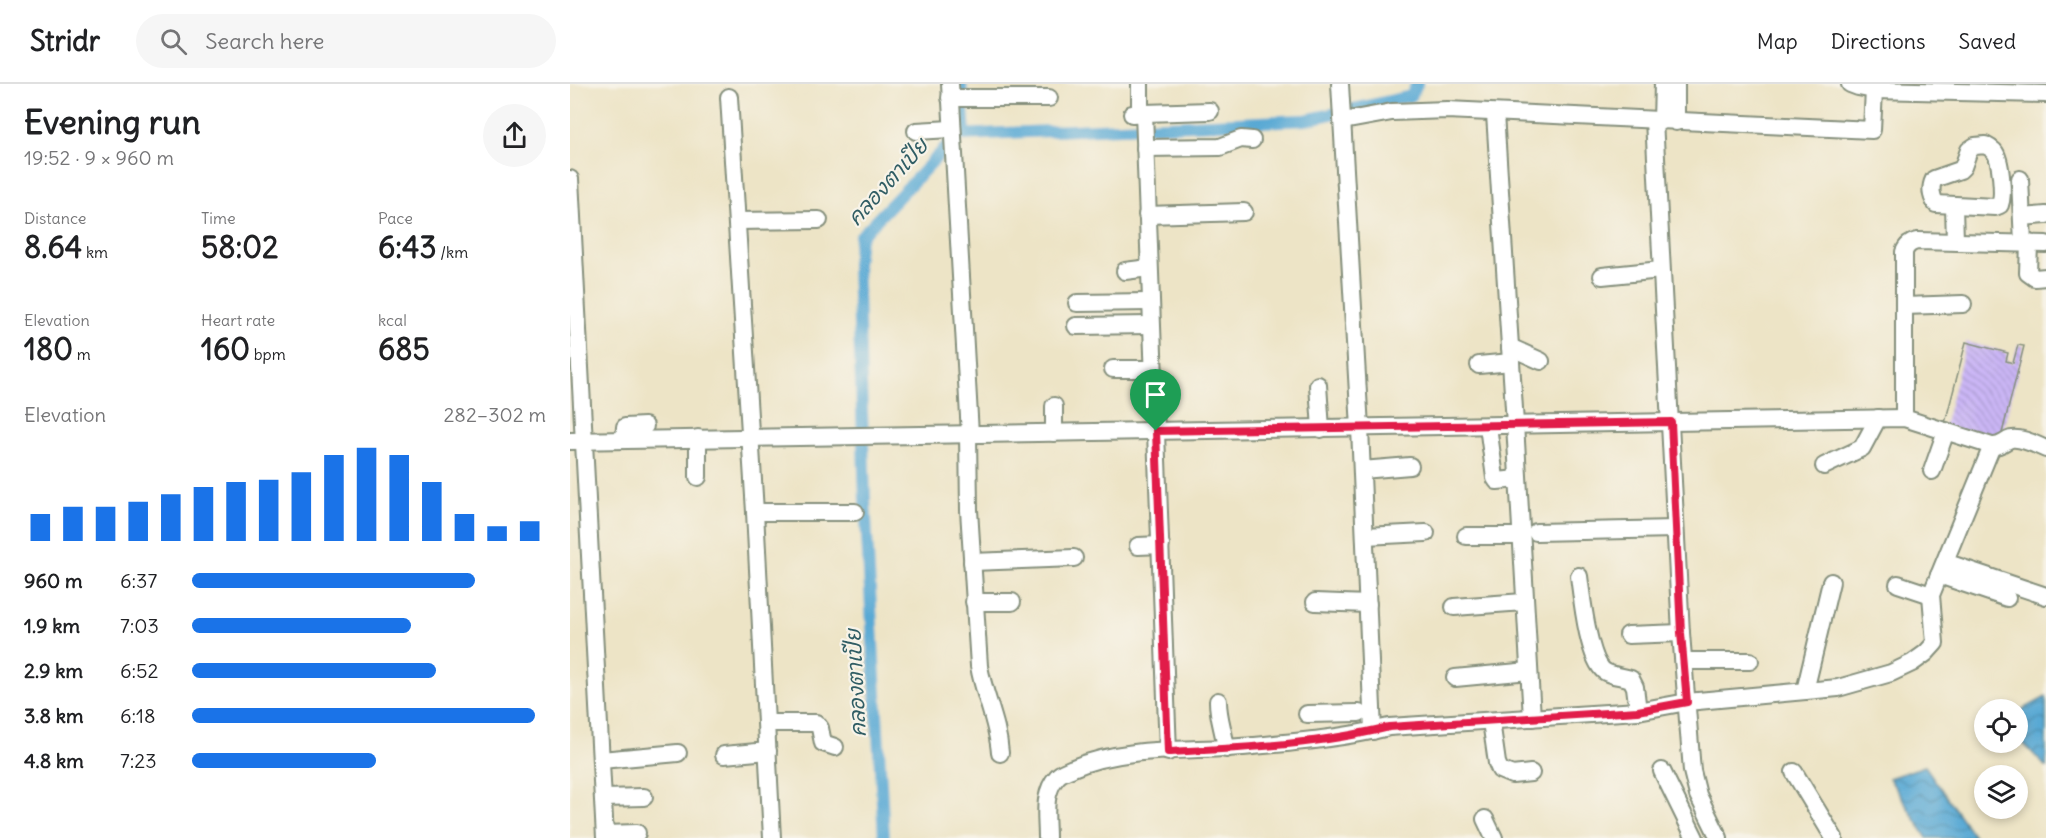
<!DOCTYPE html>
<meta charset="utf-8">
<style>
body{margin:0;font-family:Delius,"Playpen Sans Thai",sans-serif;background:#f6f6f6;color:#202124;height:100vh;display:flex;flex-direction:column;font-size:22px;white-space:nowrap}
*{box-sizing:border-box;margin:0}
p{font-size:20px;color:#757577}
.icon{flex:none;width:33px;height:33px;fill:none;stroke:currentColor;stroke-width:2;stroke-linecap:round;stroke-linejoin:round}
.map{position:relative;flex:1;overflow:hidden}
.side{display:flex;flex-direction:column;background:#fff;width:570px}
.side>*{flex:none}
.tools{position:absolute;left:1404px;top:615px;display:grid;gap:12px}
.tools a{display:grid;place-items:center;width:54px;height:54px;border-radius:50%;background:#fff;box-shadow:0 3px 9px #0003;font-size:30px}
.pin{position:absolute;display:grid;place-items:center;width:51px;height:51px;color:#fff;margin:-62px -26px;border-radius:50% 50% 50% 0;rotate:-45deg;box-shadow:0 0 6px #0007}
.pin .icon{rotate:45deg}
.round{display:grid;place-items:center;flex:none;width:63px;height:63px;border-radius:32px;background:#f6f6f6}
.summary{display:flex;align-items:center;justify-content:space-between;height:102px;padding:0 24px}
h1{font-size:33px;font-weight:700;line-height:45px}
.stats{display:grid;grid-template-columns:repeat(3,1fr);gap:9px;height:102px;padding:6px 24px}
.stats div{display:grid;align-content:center}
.stats b{font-size:30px;font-weight:700}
.stats small{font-size:16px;font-weight:400}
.stats p{font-size:16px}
.chart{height:168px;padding:12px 24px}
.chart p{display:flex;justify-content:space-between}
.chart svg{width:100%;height:108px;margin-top:6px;stroke:#1a73e8;stroke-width:6}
ul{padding:0 24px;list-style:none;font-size:20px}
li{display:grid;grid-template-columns:96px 72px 1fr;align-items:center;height:45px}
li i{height:15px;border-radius:8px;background:#1a73e8}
header{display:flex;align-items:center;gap:36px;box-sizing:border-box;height:84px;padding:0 30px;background:#fff;border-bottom:2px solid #e0e0e0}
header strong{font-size:28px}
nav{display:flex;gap:33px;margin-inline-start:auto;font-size:21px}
.search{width:420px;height:54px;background:#f6f6f6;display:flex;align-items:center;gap:15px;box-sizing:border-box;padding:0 21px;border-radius:33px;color:#757577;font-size:22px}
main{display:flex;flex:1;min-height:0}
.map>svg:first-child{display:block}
</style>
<header>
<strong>Stridr</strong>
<div class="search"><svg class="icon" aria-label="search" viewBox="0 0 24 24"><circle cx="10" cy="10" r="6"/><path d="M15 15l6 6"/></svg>Search here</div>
<nav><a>Map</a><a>Directions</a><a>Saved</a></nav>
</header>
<main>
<section class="side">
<div class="summary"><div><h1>Evening run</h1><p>19:52 · 9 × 960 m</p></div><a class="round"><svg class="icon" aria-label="share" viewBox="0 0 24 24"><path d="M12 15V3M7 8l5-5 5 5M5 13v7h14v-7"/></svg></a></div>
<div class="stats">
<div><p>Distance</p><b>8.64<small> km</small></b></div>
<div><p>Time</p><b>58:02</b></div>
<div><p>Pace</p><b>6:43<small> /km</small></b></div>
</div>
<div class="stats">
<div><p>Elevation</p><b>180<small> m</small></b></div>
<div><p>Heart rate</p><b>160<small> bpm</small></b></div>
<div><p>kcal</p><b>685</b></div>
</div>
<div class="chart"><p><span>Elevation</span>282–302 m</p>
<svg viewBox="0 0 160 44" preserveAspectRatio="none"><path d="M5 44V33M15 44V30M25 44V30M35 44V28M45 44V25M55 44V22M65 44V20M75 44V19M85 44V16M95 44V9M105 44V6M115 44V9M125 44V20M135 44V33M145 44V38M155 44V36"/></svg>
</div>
<ul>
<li><b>960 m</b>6:37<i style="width:80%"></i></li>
<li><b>1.9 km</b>7:03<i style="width:62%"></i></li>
<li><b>2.9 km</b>6:52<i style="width:69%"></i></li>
<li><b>3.8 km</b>6:18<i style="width:97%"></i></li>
<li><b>4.8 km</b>7:23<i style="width:52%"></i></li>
</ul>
</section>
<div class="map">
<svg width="1476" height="754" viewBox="0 0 1476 754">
<defs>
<pattern id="water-waves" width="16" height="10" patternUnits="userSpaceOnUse" patternTransform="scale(1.5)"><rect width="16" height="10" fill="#59a9d4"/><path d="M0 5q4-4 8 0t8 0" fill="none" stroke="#498bad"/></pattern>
<pattern id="building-back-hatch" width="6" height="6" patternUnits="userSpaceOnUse" patternTransform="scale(1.5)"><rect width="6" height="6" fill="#ccb7f7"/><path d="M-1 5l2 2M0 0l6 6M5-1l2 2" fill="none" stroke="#a596c9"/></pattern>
</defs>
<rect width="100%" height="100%" fill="#f7f3e8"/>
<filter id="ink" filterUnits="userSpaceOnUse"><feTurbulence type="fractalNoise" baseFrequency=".0167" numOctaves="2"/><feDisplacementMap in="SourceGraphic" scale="12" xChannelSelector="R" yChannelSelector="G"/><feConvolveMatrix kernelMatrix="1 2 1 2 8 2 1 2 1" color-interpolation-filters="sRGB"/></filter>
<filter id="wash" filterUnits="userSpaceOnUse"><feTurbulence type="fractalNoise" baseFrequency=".008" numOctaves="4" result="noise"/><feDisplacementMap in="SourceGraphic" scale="24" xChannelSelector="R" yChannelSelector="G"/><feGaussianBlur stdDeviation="1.35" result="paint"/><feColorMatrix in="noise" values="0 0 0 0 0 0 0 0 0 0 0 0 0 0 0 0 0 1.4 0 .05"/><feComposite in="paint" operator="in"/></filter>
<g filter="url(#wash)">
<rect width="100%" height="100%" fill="#ede4c6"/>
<g fill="url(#water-waves)" stroke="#3c7384" stroke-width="1.5">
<path d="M1476,613V683L1448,654V628Z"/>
<path d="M1355,682L1405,754H1357L1319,694Z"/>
</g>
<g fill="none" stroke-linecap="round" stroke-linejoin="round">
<g stroke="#59a9d4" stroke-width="12">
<path d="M391,0L395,51"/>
<path d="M314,754L295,417L287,180L290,153L388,51L735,36L841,12L847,0"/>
</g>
</g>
<g id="blocks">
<path fill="url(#building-back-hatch)" d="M1396,258L1438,269L1436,277L1443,279L1448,261L1454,262L1430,357L1374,343Z"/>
</g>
</g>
<g filter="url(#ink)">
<use href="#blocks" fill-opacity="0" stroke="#86907d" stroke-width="1.5"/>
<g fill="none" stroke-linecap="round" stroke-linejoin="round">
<g stroke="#86907d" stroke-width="20">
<g id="minor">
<path d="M380,0L400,350"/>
<path d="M770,0L790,344L803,647"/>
<path d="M1280,0L1288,3L1304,6L1476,10"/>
<path d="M159,13L185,428L202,754"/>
<path d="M380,14H479"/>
<path d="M574,29L640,27"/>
<path d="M562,30L574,29L598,668"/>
<path d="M570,30V0"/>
<path d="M925,30L945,340L962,634"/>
<path d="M1084,36L1111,549L1122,687L1128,711L1149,754"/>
<path d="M773,37L822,28L877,26L1302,46L1304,6"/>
<path d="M1092,37L1093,0"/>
<path d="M1106,38V0"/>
<path d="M346,47L381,45"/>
<path d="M1415,61C1419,63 1421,64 1424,67C1431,75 1434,111 1430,121L1425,123L1366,120C1361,112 1360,103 1364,95L1390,86L1393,83L1399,66L1405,62Z"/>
<path d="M575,64L650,63L671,55L682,56"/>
<path d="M0,95L35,754"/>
<path d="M1450,95L1453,159"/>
<path d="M1384,122L1385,157"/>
<path d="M577,131L674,128"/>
<path d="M1452,133L1476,131"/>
<path d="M167,137L249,136"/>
<path d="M1459,159L1458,189L1465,194L1476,193"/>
<path d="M555,187L579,184"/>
<path d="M1032,192L1091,186"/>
<path d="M507,219L580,218"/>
<path d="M1334,222L1393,220"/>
<path d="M506,242L581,241"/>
<path d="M940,263L971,277"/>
<path d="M909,281L941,278"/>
<path d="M543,285H583"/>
<path d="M748,301L751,345"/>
<path d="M484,322V349"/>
<path d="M1334,334V168C1337,161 1340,159 1347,157L1476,160"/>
<path d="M918,342L925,394L927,397L948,395"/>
<path d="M398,350L399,426L409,582C414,612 428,638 430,669"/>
<path d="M128,354V393"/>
<path d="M54,356L55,343L75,342"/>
<path d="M0,357L1334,334L1422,362C1431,363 1434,357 1441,355C1452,353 1466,361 1476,365"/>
<path d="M1254,382L1292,364L1308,334"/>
<path d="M792,386L840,382"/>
<path d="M1362,387L1376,347"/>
<path d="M185,428H285"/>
<path d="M966,448L1105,445"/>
<path d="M795,452L856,449"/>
<path d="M896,452H951"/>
<path d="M568,462L591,461"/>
<path d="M402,478L504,474"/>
<path d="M1375,478L1476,512"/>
<path d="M1369,491L1437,514"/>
<path d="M1009,492C1012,514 1018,574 1034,587C1041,592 1052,592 1061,595L1065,603L1068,627"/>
<path d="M1328,500L1361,511"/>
<path d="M404,518H442"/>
<path d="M745,518L798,520"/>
<path d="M884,523L954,518"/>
<path d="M1058,551L1111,549"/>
<path d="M1115,577H1180"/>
<path d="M885,594L959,587"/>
<path d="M1235,607L1261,498"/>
<path d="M648,617C648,634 654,647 656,665"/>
<path d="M737,630L789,629"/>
<path d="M921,637L927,679L930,686L942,691L961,689"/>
<path d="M197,639H246L250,644L253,659L265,663"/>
<path d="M154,671L198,667"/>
<path d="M31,676L108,669"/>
<path d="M1092,687L1125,754"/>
<path d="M1224,688L1264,754"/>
<path d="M33,714L74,713"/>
<path d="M915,735L924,754"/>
<path d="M35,750L67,749"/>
<path d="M477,754C477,734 472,709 487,693C491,688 497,687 503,684C556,661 625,668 683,662C728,658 774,654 819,643L1068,627L1117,618L1268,604L1321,589L1342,579L1356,569L1365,559L1361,511L1422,362"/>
</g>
</g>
<use href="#minor" stroke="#fff" stroke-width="16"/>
</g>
</g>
<g fill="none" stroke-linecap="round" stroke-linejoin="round" filter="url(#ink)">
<g stroke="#fff" stroke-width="12">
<path id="route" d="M1101,338L1111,549L1117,618L1068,627L819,643C747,661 671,664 598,668L586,347Z"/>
</g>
<use href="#route" stroke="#e11d48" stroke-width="8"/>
</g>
<g text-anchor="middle" stroke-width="4.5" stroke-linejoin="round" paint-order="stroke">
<g font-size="21" font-style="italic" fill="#305d64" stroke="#f7f3e8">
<text transform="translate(318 98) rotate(-48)" y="7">คลองตาเปีย</text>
<text transform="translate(286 599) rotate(-93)" y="7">คลองตาเปีย</text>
</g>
</g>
</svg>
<div class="tools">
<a><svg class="icon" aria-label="locate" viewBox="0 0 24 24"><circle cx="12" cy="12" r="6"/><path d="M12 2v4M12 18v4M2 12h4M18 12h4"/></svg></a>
<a><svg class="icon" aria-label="layers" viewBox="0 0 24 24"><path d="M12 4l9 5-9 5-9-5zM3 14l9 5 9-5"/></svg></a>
</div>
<div class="pin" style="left:586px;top:347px;background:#1e9e55"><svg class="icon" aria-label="arrive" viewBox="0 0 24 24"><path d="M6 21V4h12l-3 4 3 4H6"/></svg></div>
</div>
</main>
